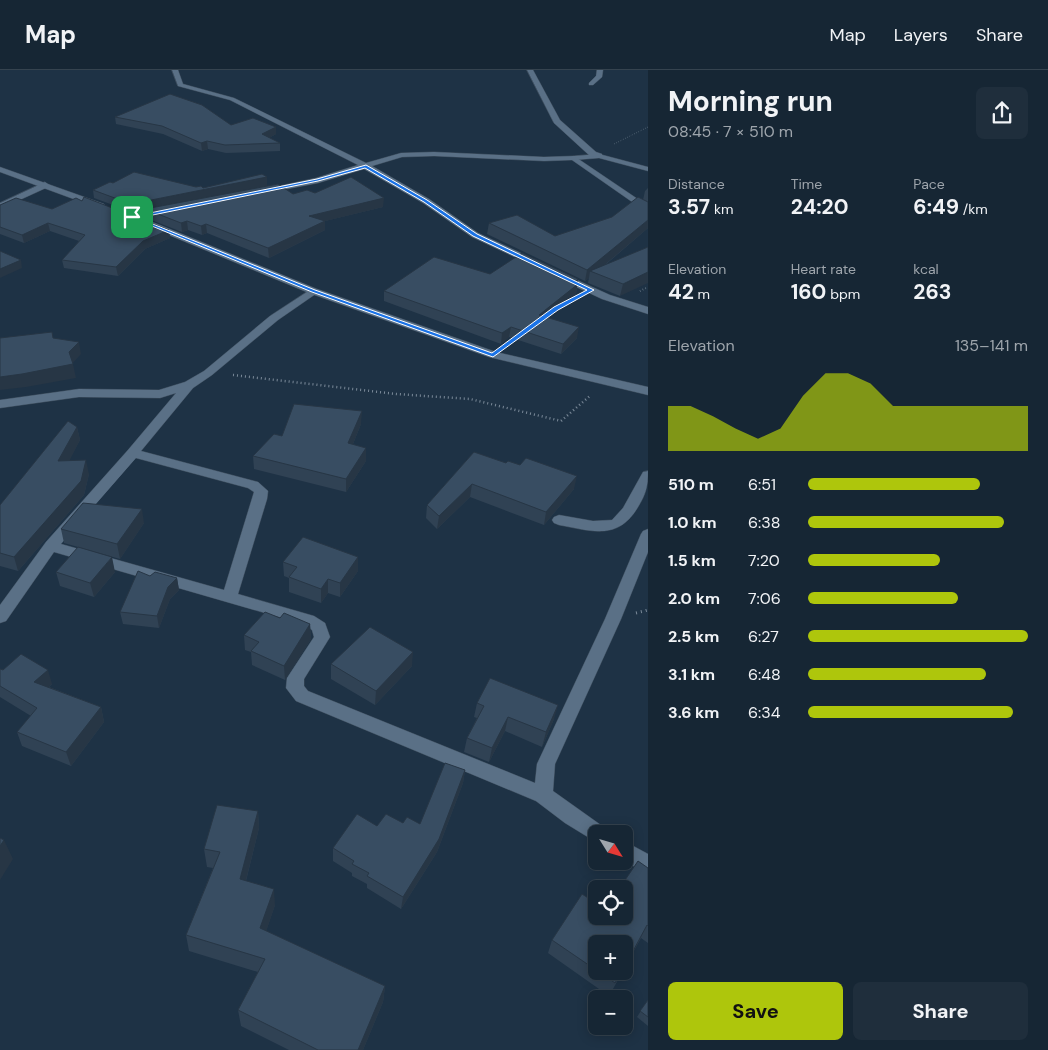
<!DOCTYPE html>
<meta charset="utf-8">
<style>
body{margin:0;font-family:"DM Sans",sans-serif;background:#1f2e3c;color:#f1f3f6;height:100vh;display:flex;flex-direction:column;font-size:19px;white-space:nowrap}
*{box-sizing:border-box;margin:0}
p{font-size:16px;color:#9ea5ac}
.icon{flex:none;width:28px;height:28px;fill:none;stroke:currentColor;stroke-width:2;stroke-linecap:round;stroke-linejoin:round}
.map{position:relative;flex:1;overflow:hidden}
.side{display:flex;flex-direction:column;background:#162634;width:400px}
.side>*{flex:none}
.needle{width:32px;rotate:127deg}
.tools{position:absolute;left:588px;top:755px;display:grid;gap:10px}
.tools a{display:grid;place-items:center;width:45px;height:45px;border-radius:8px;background:#162634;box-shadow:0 2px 12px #0003,0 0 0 1px #35434f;font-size:25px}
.pin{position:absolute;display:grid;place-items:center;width:42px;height:42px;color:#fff;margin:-21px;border-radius:10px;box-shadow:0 2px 8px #0006}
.round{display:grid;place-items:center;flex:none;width:52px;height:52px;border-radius:8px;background:#1f2e3c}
.summary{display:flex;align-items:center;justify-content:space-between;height:85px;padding:0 20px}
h1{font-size:28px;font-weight:700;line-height:38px}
.stats{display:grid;grid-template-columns:repeat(3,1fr);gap:8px;height:85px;padding:5px 20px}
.stats div{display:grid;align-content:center}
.stats b{font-size:21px;font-weight:700}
.stats small{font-size:14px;font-weight:400}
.stats p{font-size:14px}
.chart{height:140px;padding:10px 20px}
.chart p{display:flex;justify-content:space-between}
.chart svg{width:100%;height:90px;margin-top:5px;fill:#aec60c;opacity:.7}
.action{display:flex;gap:10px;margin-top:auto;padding:10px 20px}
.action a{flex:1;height:58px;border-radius:8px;background:#aec60c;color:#111;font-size:20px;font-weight:700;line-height:58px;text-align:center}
.action a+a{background:#1f2e3c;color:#f1f3f6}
ul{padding:0 20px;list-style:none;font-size:16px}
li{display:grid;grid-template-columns:80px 60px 1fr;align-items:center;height:38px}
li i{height:12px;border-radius:6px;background:#aec60c}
header{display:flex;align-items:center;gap:30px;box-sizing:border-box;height:70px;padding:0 25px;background:#162634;border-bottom:1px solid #35434f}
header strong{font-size:24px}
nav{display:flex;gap:28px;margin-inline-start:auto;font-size:18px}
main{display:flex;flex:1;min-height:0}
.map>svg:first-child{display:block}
</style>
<header>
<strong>Map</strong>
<nav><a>Map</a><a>Layers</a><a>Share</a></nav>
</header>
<main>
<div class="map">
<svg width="648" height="980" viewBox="0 0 648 980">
<rect width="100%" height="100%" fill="#1e3245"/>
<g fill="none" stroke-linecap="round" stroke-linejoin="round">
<g stroke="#3d4d5d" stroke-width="1">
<path id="service" d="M599,84L648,97V101L599,88L574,90L570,88L574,86Z"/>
</g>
<g stroke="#3d4d5d" stroke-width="1">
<g id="minor">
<path d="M172,0H178L183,14L234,28L366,93L401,83L434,82L544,87L574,86L648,136V143L572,90L544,91L434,86L402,87L372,96L429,129L478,163L540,192V196L536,197L472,167L423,133L364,99L318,113L261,124V120L316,108L358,95L230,30L178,16Z"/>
<path d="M527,0H533L560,50L596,82L602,84V88L590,86L554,53Z"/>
<path d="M597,0H603L602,7L593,15H589V13L596,6Z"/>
<path d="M45,112L49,115L48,117L0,139V133Z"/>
<path d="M165,138L168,139V143L132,150L127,147L132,144Z"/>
<path d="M559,202L610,225L648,237V244L602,229L555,207V203Z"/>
<path d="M313,218L318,221L317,223L278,250L212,305L193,318L141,381L258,412L268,421L267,429L238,524L314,546L325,553L330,567L304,609V616L308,621L535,713L537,694L605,549L641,464L643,461L648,459V482L621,549L555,694L553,721L605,758L608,764H596V772L565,753L536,731L296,631L286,618L287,608L314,567L312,560L303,554L54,482L6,551L0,553V535L46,472L128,380L176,323L160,328L79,327L0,338V330L79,319L159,320L185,312L204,301L270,246ZM136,388L248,418L254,422L224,520L61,474Z"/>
<path d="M648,401C648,416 646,424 638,437C618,471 592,461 559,455L554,453L552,450L554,447L559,445L593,451L612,450L623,438L643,402Z"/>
<path d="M624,771L648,784V804L624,791Z"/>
</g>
</g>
<g stroke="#3d4d5d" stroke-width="1">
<g id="tertiary">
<path d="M0,97L104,134L105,136L101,139L98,138L0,102Z"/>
<path d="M150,151L317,219L496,282L648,317V325L489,287L309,223L147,156V152Z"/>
</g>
</g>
<path stroke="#7b8a99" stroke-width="1" stroke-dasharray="0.5 2" stroke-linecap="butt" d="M614,74L648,57"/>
<g stroke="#7b8a99" stroke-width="2" stroke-dasharray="0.5 2.5" stroke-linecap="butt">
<path d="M640,221L648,217"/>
<path d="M559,237L573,230"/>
</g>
<path stroke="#7b8a99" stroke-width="2.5" stroke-dasharray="1 3" stroke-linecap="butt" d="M233,305L396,324L470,329L561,351L591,325"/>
<path stroke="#7b8a99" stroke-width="3" stroke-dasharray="1 4" stroke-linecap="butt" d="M636,543L648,540"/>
<use href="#service" fill="#5a7086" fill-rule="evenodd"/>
<use href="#minor" fill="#5a7086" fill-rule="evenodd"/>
<use href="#tertiary" fill="#5a7086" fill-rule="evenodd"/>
</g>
<g fill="#304254">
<path d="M115,47L231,55L276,64L269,68L280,73V81L226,83L208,79L202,81L163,64L116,54Z"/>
<path d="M113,113L196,117L203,118L267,116L293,124L315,123L383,137L325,151V160L269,188L207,163L202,165L188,160L182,162L146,148L145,139L132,142L94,128L93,120Z"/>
<path d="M648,118V158L604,196L648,177L620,226L588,213L589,208L585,211L487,164L489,153L555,166L612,147L643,130L645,121Z"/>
<path d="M0,135L52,139L169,160L170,168L145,179L118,206L64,198L62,190L79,171L50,161L24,173L0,164Z"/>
<path d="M490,204L578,209L576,224L547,247L577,268L561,284L509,267L501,274L384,231V221Z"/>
<path d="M361,354L353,374L366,391L346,422L254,399L253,386L282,366Z"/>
<path d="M77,357L80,370L69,390L89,404L84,425L18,501L0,496V435Z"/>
<path d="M474,382L574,419L544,455L470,427L437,459L426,448L427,435Z"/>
<path d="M144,453L120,489L64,473L61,459Z"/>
<path d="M358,487V501L340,527L328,523L321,533L289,522V508L284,506L283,492Z"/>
<path d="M56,502H115L94,527L60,516Z"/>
<path d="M150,506L177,508L179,520L170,529L159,558L123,554L120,542Z"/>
<path d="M280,548L310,554L311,569L285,610L252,595L251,582L245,580L244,565Z"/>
<path d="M331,594L412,596L375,635L331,609Z"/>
<path d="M0,599L52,614L49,617L101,637L104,652L71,696L22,676L17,662L31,646L0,627Z"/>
<path d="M477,633L554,649L542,677L505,661L489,692L464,682L467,668L477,648L474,647Z"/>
<path d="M465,700L463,713L437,782L401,839L367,818V814L352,806V803L333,791V778L377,756L403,753L420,754Z"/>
<path d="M258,741L259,758L246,811L275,835L266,861L385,916L383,932L363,980H289L241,956L238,940L258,902L189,881L186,865L213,798L207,797L204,779Z"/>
<path d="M648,798V873L641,868L624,899V874H596V901H623L609,926L548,883L552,870L596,846H624Z"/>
<path d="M648,930V956L637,947Z"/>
</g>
<g fill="#273645">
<path d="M276,57V64L262,72V64Z"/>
<path d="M207,71L208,79L202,81L201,73Z"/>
<path d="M267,107V116L145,139L132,142L131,134Z"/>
<path d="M384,128L383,137L309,155V146Z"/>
<path d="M648,150V158L595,203L590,201L589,208L585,211L587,200Z"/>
<path d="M187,151L188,160L182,162L181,153Z"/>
<path d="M325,151V160L269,188L268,178Z"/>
<path d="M48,153L50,161L24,173L22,165Z"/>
<path d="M206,154L207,163L202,165L201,156Z"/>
<path d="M169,160L170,168L145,179L118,206L116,197L143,171Z"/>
<path d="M21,190L22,198L0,208V199Z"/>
<path d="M648,202V213L620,226L623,214Z"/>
<path d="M578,209L576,224L537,255L539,245Z"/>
<path d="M511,257L509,267L501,274L502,263Z"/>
<path d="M579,257L577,268L561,284L563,274Z"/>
<path d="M79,272L81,284L71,295L73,294L76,308L26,317L0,320V307L69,282Z"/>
<path d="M362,341L361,354L348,386V373Z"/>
<path d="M77,357L80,370L62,405L58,391Z"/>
<path d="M366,378V391L346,422V409Z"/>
<path d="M86,390L89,404L84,425L18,501L14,487Z"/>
<path d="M577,406L574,419L544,455L546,442Z"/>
<path d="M472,414L470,427L437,459L439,446Z"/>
<path d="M142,439L144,453L120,489L117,474Z"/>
<path d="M112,487L115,502L94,527L90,513Z"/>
<path d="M358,487V501L340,527V513Z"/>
<path d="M177,508L179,520L170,529L159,558L157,546L168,517Z"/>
<path d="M328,509V523L321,533V519Z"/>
<path d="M310,554L311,569L285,610L284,596Z"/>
<path d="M413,582L412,596L375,635L376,621Z"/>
<path d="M48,600L52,614L39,626L34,612Z"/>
<path d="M558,635L554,649L542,677L546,662Z"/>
<path d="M101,637L104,652L71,696L66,682Z"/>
<path d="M508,647L505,661L489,692L492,678Z"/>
<path d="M465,700L463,713L437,782L401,839L403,827Z"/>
<path d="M258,741L259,758L242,826L240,809Z"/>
<path d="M4,770L13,789L0,810V776Z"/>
<path d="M274,819L275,835L262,874L260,858Z"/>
<path d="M385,916L383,932L363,980H358Z"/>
</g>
<g fill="#384d62" stroke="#273645">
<path d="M170,24L202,35L231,55L253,48L276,57L262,64L280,73L225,75L207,71L201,73L162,56L115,47Z"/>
<path d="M134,102L196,117L201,116L203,118L262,104L267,107L131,134L93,120L110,112L113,113Z"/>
<path d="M351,107L384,128L309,146L325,151L268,178L206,154L201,156L187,151L181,153L145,139L278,114L293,124L307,120L315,123Z"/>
<path d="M84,127L169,160L143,171L116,197L62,190L85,165L48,153L22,165L0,157V135L16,128L52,139L76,128L82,131Z"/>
<path d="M638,127L648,132V150L587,200L489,153L517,145L555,166L612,147Z"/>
<path d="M648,177V202L623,214L590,201Z"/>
<path d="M0,181L21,190L0,199Z"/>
<path d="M522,183L578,209L576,211L578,214L539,245L579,257L563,274L511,257L502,263L384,221L434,187L490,204Z"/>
<path d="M52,262L53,268L79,272L69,282L73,294L22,304L0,307V268Z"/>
<path d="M294,334L362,341L348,373L366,378L346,409L253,386L274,364L282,366Z"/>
<path d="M68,351L77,357L58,391L86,390L81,411L14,487L0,483V435Z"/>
<path d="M474,382L506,393L508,391L520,395L526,388L577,406L546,442L472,414L439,446L427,435Z"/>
<path d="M83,433L142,439L117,474L61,459Z"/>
<path d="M303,467L358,487L340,513L328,509L321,519L289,507L297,497L283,492Z"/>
<path d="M78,477L112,487L90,513L56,502Z"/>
<path d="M138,501L150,506L155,502L177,508L168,517L157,546L120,542Z"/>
<path d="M265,542L280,548L284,543L310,554L284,596L251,581L259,572L244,565Z"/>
<path d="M370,557L413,582L376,621L331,594Z"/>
<path d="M21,584L48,600L34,612L101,637L66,682L17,662L37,638L0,616V599L3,600Z"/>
<path d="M490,608L558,635L546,662L508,647L492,678L467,668L484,636L477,633Z"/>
<path d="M445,693L465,700L439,769L403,827L367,806L369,803L352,794L354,791L333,778L357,744L377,756L386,744L403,753L407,747L420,754Z"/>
<path d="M217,735L258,741L240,809L274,819L260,858L385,916L358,980H318L238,940L265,889L186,865L220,782L204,779Z"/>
<path d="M0,768L4,770L0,776Z"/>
<path d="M638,791L648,798V856L647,855L624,898V874H596V900L552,870L582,824L596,833V846H624V819H619Z"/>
<path d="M598,901H622L615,913Z"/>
<path d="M648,930V947L640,941Z"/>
</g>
<path fill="#1a73e8" stroke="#fff" fill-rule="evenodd" d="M366,95L427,130L477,164L594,220L558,240L493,287L312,222L130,147L317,109ZM365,98L424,132L473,166L587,220L554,237L492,283L315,220L138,148L318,111Z"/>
</svg>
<div class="tools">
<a><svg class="needle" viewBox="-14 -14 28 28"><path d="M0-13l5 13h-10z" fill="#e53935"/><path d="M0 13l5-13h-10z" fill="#9ea5ac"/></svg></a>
<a><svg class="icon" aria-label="locate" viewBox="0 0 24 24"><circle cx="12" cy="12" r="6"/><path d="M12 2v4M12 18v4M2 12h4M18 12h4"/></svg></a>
<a>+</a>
<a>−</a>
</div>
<div class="pin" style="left:132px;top:147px;background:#1e9e55"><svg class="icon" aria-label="arrive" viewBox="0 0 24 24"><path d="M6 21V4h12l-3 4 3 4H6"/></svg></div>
</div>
<section class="side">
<div class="summary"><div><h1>Morning run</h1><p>08:45 · 7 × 510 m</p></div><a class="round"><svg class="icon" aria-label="share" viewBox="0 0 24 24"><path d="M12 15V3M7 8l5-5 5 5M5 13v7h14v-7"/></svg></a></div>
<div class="stats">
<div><p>Distance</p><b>3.57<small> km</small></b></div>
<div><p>Time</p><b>24:20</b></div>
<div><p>Pace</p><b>6:49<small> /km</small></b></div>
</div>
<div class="stats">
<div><p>Elevation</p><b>42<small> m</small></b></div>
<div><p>Heart rate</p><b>160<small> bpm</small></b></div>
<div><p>kcal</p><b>263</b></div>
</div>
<div class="chart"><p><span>Elevation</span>135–141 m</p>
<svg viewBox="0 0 160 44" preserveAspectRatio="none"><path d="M0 44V22L10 22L20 27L30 33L40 38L50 33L60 17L70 6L80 6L90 11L100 22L110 22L120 22L130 22L140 22L150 22L160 22V44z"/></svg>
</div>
<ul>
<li><b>510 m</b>6:51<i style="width:78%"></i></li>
<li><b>1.0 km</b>6:38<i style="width:89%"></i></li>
<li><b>1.5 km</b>7:20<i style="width:60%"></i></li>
<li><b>2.0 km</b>7:06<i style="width:68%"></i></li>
<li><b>2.5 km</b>6:27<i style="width:100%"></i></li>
<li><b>3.1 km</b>6:48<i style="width:81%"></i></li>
<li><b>3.6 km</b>6:34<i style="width:93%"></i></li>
</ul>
<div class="action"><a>Save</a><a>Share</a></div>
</section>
</main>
